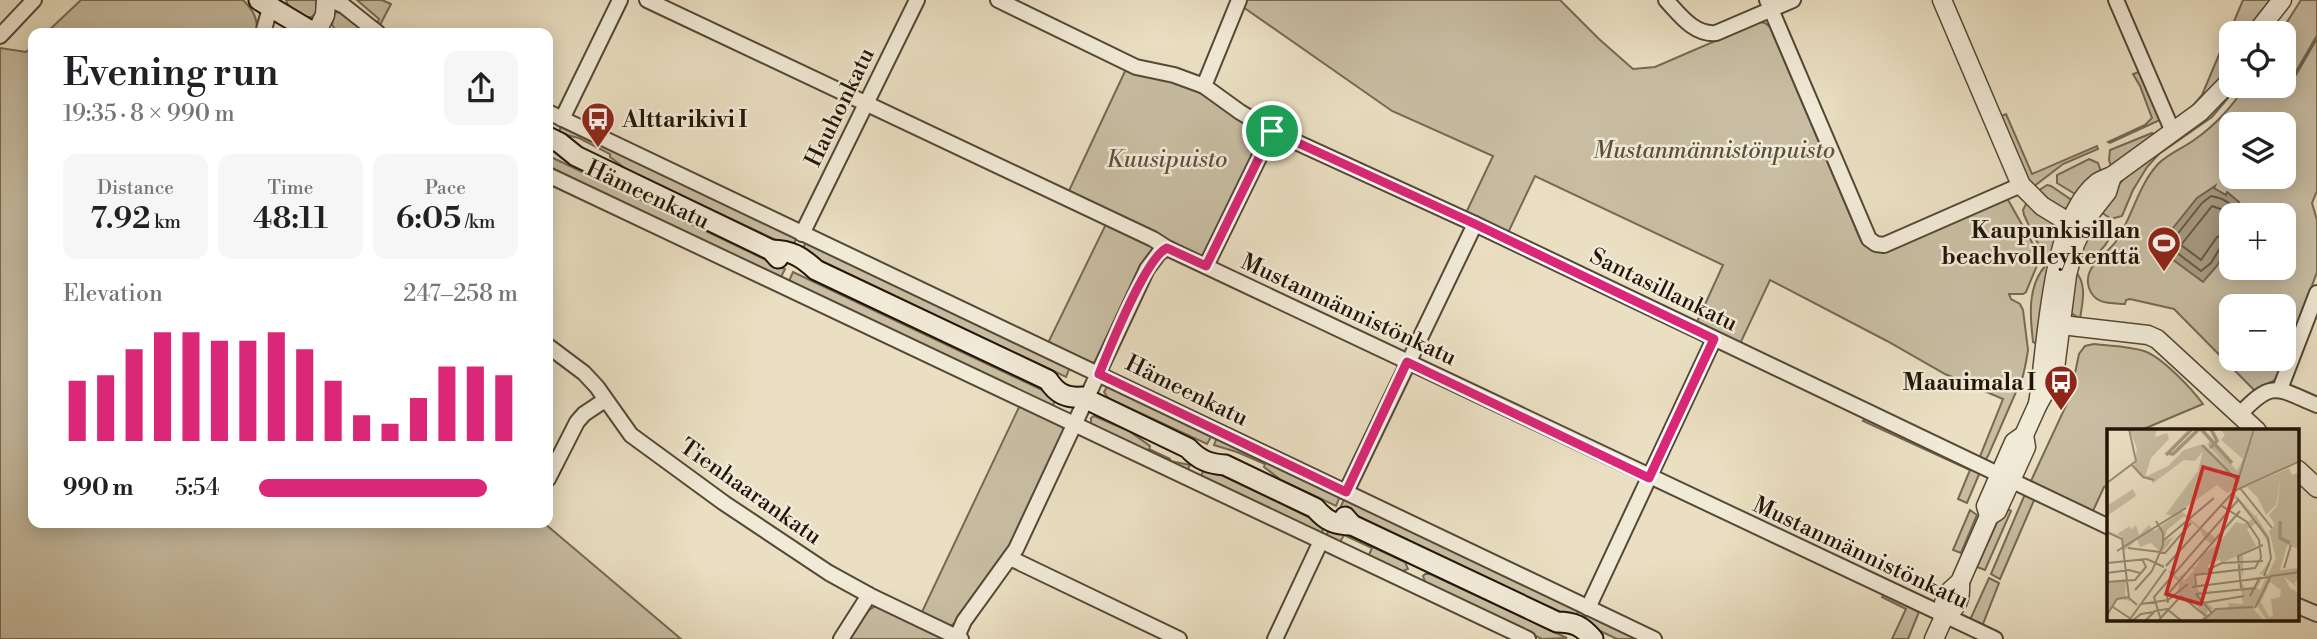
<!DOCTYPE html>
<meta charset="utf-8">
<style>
body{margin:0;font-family:"Libre Bodoni",serif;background:#f6f6f6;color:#202124;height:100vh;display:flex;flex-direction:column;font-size:26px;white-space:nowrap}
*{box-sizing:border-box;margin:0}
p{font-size:23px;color:#757577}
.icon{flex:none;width:38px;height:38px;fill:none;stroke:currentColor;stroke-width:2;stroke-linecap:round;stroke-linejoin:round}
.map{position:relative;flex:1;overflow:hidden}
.panel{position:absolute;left:28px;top:28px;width:525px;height:500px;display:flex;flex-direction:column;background:#fff;border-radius:14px;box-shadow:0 4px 18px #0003}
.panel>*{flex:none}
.tools{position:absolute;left:2219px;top:21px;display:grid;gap:14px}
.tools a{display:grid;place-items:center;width:77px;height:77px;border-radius:14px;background:#fff;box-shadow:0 4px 18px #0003;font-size:35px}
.pin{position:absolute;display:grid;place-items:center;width:60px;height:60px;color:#fff;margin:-30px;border:4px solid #fff;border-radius:50%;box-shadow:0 2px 7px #0007}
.round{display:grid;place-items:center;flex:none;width:74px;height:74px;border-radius:14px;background:#f6f6f6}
.overview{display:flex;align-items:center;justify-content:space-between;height:119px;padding:0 35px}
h1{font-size:38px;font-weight:600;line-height:52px}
.figures{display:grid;grid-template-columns:repeat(3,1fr);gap:10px;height:119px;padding:7px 35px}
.figures div{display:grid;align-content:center;border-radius:14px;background:#f6f6f6;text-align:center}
.figures b{font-size:30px;font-weight:600}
.figures small{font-size:19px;font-weight:400}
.figures p{font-size:19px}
.chart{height:196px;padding:14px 35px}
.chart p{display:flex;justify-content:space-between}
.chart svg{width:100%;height:126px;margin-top:7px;stroke:#db2777;stroke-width:6}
ul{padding:0 35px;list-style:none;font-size:23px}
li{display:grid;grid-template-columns:112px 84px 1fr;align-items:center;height:52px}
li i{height:18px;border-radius:9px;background:#db2777}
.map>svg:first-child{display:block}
</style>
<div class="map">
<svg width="2317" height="639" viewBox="0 0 2317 639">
<rect width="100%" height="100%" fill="#eadfc2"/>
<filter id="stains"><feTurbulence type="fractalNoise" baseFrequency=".00286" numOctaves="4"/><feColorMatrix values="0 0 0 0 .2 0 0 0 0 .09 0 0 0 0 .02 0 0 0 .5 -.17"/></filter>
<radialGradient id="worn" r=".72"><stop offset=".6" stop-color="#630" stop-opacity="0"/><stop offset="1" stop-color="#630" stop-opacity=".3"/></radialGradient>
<g fill="#c8bda2" stroke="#756954" stroke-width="2" fill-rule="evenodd">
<path d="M81,0H243C253,10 258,18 257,33H46Z"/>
<path d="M286,0H316V12L312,17C303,18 288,9 286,0Z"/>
<path d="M357,0H382L391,4L379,27L377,24L379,19Z"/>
<path d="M1233,0H1560L1599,39L1633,69L1655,67L1759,22L1765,23L1770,27L1861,241L1874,249L1886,250L2007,198L2038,253V263L2026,292L2023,294H2009L2011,299L2020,304L2023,310L2028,350L2026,362L2023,376L1988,456L1985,460L1979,459L2003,399L1945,374L1887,341L1770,280L1739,346L1696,324L1723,265L1535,176L1507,235L1465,215L1493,156L1392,111Z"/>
<path d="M2243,0H2274L2249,33H2231V44L2227,38Z"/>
<path d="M2301,0H2317V191L2312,203L2317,220V272L2278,378L2255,391L2174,309L2130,299L2126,300L2125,304C2110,303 2095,305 2089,288C2082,266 2106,256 2117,240C2133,215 2138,186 2158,164C2168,154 2183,148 2194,140C2216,125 2231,107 2246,86H2284V33H2280ZM2231,124H2284V177H2231ZM2231,215H2284V268H2231ZM2231,306H2284V359H2231Z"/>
<path d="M335,12L343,13L365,30L363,33H338L332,25Z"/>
<path d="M33,46V523H544L681,639H0V48L26,52Z"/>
<path d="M2225,48L2231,50C2231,77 2209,94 2190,109L2202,95L2221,50Z"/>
<path d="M1127,67L1168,78L1207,93L1260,134L1261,139L1209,251L1200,256L1067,195Z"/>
<path d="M2139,72L2162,119L2110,143L2108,142L2145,125L2152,118L2140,86L2133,74Z"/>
<path d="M2235,86H2237L2234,91L2212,117L2159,154L2147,167L2133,190L2122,216L2111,219L2101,212C2120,168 2196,117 2235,86Z"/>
<path d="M2006,114L2032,174L2097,146L2098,149L2063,164L2033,187L2025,177L1999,117Z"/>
<path d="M561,127L796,238L793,248L626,169L610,157V154L579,138L558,133Z"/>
<path d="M2152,133L2155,137L2111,166L2109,160L2110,150Z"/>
<path d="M551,157L785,269L781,277H778L548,168V159Z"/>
<path d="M2089,159L2098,163L2101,172L2080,197L2057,183V175Z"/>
<path d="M2047,185L2051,186L2076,203L2067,209L2055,207L2038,191Z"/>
<path d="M2027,202L2058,228L2059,232L2054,259C2039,253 2031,229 2024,215L2023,210Z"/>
<path d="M2097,216L2111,228C2113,242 2091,263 2077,265L2080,243Z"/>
<path d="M1107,222L1149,242L1153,249L1146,259L1097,362L1090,363L1048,343Z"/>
<path d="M806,242L1070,367L1066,377L801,252Z"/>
<path d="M2046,265L2052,266L2042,346L2033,342C2030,316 2027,286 2046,265Z"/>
<path d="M2075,271C2088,284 2082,304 2080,319L2070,312Z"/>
<path d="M793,272L1057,397L1052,407L793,284L789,281Z"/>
<path d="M2094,344C2110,346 2129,346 2144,351C2162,357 2191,388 2203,404L2139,431H2109V485L2104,487L2092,513L2030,483L2070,397L2079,354L2085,346Z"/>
<path d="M1107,387H1111L1212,435L1207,444L1108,398L1104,392Z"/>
<path d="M1020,405L1062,426L1064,433L1005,556L960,618L951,626H948L921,614Z"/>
<path d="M1094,416L1129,431L1150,446L1149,449L1170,459V461L1190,465L1187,471L1091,425V418Z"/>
<path d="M1866,418L1980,472L1967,503L1958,499L1970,470L1863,421Z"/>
<path d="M1217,437L1340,496L1336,506L1281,480L1264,467L1265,464L1237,452L1214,445Z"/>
<path d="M1205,467L1325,525L1321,534L1200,478Z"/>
<path d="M2025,494L2035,498L2000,579L1991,574Z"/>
<path d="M1345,498L1579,609L1575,620L1340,508Z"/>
<path d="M2004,507L2011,511L1985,570L1977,567Z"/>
<path d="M1970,510L1977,515L1961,553L1953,550Z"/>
<path d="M1330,527L1405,562L1408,569L1400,572L1368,557L1372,548L1344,535L1339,544L1326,537Z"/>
<path d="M1425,574H1430L1567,638L1542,639L1426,584L1423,576Z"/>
<path d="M1989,578L1999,583L1981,629L1969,622Z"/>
<path d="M1884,594L1919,612L1908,639H1892L1906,609L1882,597Z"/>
<path d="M876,606L941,635L944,639H848L869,610Z"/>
<path d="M1587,613L1643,639H1617L1583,623Z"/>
</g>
<path fill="#a69a82" stroke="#716551" stroke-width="2" d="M2215,186L2214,188L2226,195L2227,192L2239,202L2243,215H2231V244L2216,267L2203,282L2157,248L2197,198Z"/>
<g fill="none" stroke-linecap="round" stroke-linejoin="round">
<g stroke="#645844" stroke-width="2">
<path d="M2231,225L2226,211L2212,206L2181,245L2201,260L2217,237L2231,232"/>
<path d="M2231,241L2223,243L2211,263L2201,271L2168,246L2202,203L2211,196C2222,198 2234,203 2236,215"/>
</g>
<path stroke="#716551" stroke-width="3.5" d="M2292,80L2317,37"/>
<g stroke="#544836" stroke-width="18">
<g id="minor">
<path d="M331,0L344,6L378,33"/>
<path d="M647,0L1153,239L1167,248L1995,639"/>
<path d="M998,0L1136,67L1174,75L1204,86L1240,112L1272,131L1475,224L2109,527"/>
<path d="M1666,0C1680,15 1694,35 1716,33L1793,0"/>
<path d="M1767,0L1869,239L1876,244L1884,245L2021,185"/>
<path d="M2116,0L2173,132"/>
<path d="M263,33L270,8"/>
<path d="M0,36L34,0"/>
<path d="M1204,86L1239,0"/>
<path d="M548,112L1654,639"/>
<path d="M562,119L620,0"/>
<path d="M548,175L1528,639"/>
<path d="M802,234L917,0"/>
<path d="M1206,266L1272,131"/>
<path d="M548,346L584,373L597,387L631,435L724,503L829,573L869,595L961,639"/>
<path d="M2280,389L2317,293"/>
<path d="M2239,415C2273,379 2276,388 2317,405"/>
<path d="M548,479L577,422L584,414L605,400"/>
<path d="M1346,492L1475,224"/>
<path d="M1010,558L1179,639"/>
<path d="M2298,606L2317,614"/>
<path d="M1588,608L1714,339"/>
<path d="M841,639L869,595"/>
<path d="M956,639L964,621L1016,549L1147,269L1159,253L1167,248"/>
<path d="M1275,639L1321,541"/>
</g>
</g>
<g stroke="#544836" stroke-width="21">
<g id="tertiary">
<path d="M1942,0L2021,185L2042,206L2078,228"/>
<path d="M316,33L325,15L326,0"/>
<path d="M2256,33L2282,0"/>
<path d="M2053,324L2148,335L2157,339L2257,431"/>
<path d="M2038,404C2047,347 2050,220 2097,183C2101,180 2107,178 2112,176L2200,112L2231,80"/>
<path d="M2298,470L2317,488"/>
<path d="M1989,516L1986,506L2014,442L2024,435L2038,404L2054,376L2067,275L2075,244L2089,215L2107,192L2112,176"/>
<path d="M1944,617C1958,607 1961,599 1960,582"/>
<path d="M1934,639L1944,617V603L1949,592L1960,582L1989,516L1997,511L2026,447L2024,435"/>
</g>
</g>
<g stroke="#221507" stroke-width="23">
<g id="secondary">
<path d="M259,0L314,33"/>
<path d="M548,137L560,143L576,156L771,250L778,258"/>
<path d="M771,250C791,250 802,257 816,270L1048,380C1057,394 1066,398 1082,397L1188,448C1199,460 1209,464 1225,465L1315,508C1326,521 1335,525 1352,525"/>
<path d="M1345,517L1352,525L1557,622C1574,622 1582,626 1593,639"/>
</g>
</g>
<use href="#minor" stroke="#f1ead7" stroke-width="14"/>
<use href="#tertiary" stroke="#f1ead7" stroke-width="18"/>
<use href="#secondary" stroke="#f1ead7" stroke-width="19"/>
</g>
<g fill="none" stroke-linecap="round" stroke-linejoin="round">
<g stroke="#fff" stroke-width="14">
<path id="route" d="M1272,131L1475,224L1714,339L1649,478L1407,362L1346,492L1099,374C1109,350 1146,257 1167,248L1206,266Z"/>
</g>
<use href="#route" stroke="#db2777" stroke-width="9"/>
</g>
<defs>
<g id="bus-pin" transform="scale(1.75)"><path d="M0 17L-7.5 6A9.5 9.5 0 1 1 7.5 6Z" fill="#8f2418" stroke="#f1ead7"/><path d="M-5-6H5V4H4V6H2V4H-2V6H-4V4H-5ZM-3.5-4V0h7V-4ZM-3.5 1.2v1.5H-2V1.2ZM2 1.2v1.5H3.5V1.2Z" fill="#fff"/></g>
<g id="stadium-pin" transform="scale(1.75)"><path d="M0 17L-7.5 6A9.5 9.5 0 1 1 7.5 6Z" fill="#8f2418" stroke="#f1ead7"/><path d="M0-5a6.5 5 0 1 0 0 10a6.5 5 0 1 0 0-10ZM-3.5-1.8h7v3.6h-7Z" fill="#fff"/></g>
</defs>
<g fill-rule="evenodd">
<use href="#bus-pin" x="598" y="119"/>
<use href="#stadium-pin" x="2164" y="243"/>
<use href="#bus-pin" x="2061" y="382"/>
</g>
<g text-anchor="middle" stroke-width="5" stroke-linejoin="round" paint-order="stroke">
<g font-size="23" fill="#221507" stroke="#f1ead7">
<text transform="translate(839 107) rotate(-64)" y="8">Hauhonkatu</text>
<text transform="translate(648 194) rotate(25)" y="8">Hämeenkatu</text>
<text transform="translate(1664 289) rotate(26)" y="8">Santasillankatu</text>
<text transform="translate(1349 309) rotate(25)" y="8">Mustanmännistönkatu</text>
<text transform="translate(1187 390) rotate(26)" y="8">Hämeenkatu</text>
<text transform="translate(751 491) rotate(35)" y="8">Tienhaarankatu</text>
<text transform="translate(1861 552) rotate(25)" y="8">Mustanmännistönkatu</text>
</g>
<g font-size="23" font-weight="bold" fill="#221507" stroke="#f1ead7" text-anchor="end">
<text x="622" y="127" text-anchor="start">Alttarikivi I</text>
<text x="2140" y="238">Kaupunkisillan<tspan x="2140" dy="26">beachvolleykenttä</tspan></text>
<text x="2036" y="390">Maauimala I</text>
</g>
<g font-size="23" font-style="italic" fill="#5c503d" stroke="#f1ead7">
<text x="1714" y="158">Mustanmännistönpuisto</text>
<text x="1167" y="167">Kuusipuisto</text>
</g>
</g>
<g transform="translate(2107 429)">
<rect width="192" height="192" fill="#eadfc2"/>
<path d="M22,0H50L48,8L60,4L62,10L44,29L38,48L61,37L77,21L93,16H98L122,39L100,15L104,11L130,42L136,30L114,11L118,6L113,0H192V31L132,59L128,65L148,87L154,82L149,87L161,106L162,110L164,120L150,94L140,100L149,117L136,124V149L130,127L114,134L113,130L101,136L102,144L87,147L88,156L102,155L89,157L93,164L89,166L108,180H101L99,188L110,180L124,179L122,178L121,174L136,175L133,151L138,159L148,158L153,149H139L156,148L150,159L153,161L159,149L157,145L152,146L161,134L164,135L158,145H161L169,129L162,102L168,96L162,86L170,77L174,46L169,76L159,86L151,69L140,58L134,60L182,39L185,46L192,43V120L180,116L173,141L192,139V150L187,154L192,159L177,148L183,159L192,164V192H160L149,175L147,181L158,192H92L98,187L90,177L71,166L72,152L64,147L61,141L88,161L72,148L78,143L74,149L78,151L87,141L84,138H89L96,125L111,115L129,93L137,95L147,89L131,71L123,68L95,99L109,109L104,115L98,110L93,101L129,60L120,64L110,56L74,82L93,98L123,64L92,100L77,87L60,101L57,112L67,108L55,124L44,114L33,118L30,111L17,122L15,108L3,102L10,105L23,97L24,101L29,96L32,106L42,96L47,102L67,88L59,85L91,42L96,22L88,32L77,31L45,55L46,50L36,48L27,38L30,20ZM163,153L174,161L173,168L164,170L166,187L162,188L154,173ZM26,60L29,67L0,87V77ZM0,140L3,152L19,150L18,166L23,172L10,169L0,185Z" fill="#c8bda2" fill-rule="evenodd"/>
<path fill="none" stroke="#a69a82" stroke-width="3.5" d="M94,0L125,34M103,19L110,12L104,0M61,24L66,25L92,0M59,26L85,0M173,92V109L183,114"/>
<path fill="none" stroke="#9a8e77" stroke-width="2" d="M95,16L132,53M25,36L36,48L47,51M0,54L29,32L22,0M133,59L165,99M128,61L147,0M130,69L161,109L164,129L157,147M0,103L15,110L22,169L30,176M57,111L107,69M21,119L53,123M10,122L79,79M53,124H58L84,94M0,134L40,130L57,138M59,137L127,62L193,32M177,139L184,116M0,144L22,141L33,144M103,148L102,140L115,134L156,132M0,153L28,151L39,138L35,130M89,156L88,146L148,139L154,129L152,111L140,93L115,77M85,158L163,148M134,159L131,127L156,116M28,161L45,142L56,116V104L49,92M89,165L149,159M89,165L105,184M74,167L100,188M143,167L153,148M61,174L60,166L133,82M96,174L137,167M34,175L61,171L81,155M6,178L24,190M148,179L164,147L193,143M0,186L10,170L22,168M53,188L47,168L132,70M25,192L34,185L47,183M21,193L59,140M37,193L48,182L60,180L76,193M50,193L74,167M94,193L109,180L146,178"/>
<path fill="#d62828" fill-opacity="0.15" stroke="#d62828" stroke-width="3.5" d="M96,38L131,48L94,175L59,165Z"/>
<rect width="192" height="192" fill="none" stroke="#221507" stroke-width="3.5"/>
</g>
<rect width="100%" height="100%" filter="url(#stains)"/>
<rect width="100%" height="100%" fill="url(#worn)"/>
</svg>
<div class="tools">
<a><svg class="icon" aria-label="locate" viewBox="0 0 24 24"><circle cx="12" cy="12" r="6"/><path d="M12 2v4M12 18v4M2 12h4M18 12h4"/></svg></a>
<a><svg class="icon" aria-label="layers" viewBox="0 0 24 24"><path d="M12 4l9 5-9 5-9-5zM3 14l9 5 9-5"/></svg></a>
<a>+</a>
<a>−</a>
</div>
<div class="pin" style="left:1272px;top:131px;background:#1e9e55"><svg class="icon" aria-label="arrive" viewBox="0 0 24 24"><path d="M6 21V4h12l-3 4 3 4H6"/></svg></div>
<section class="panel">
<div class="overview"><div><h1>Evening run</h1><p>19:35 · 8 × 990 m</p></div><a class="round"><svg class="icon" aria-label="share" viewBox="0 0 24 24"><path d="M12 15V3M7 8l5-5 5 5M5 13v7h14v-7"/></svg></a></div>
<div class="figures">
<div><p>Distance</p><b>7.92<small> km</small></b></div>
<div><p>Time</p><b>48:11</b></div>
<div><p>Pace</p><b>6:05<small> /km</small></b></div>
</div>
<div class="chart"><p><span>Elevation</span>247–258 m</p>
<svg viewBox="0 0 160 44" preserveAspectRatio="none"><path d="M5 44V23M15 44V21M25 44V12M35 44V6M45 44V6M55 44V9M65 44V9M75 44V6M85 44V12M95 44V23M105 44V35M115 44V38M125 44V29M135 44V18M145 44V18M155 44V21"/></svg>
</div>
<ul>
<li><b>990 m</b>5:54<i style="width:88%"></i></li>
</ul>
</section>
</div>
